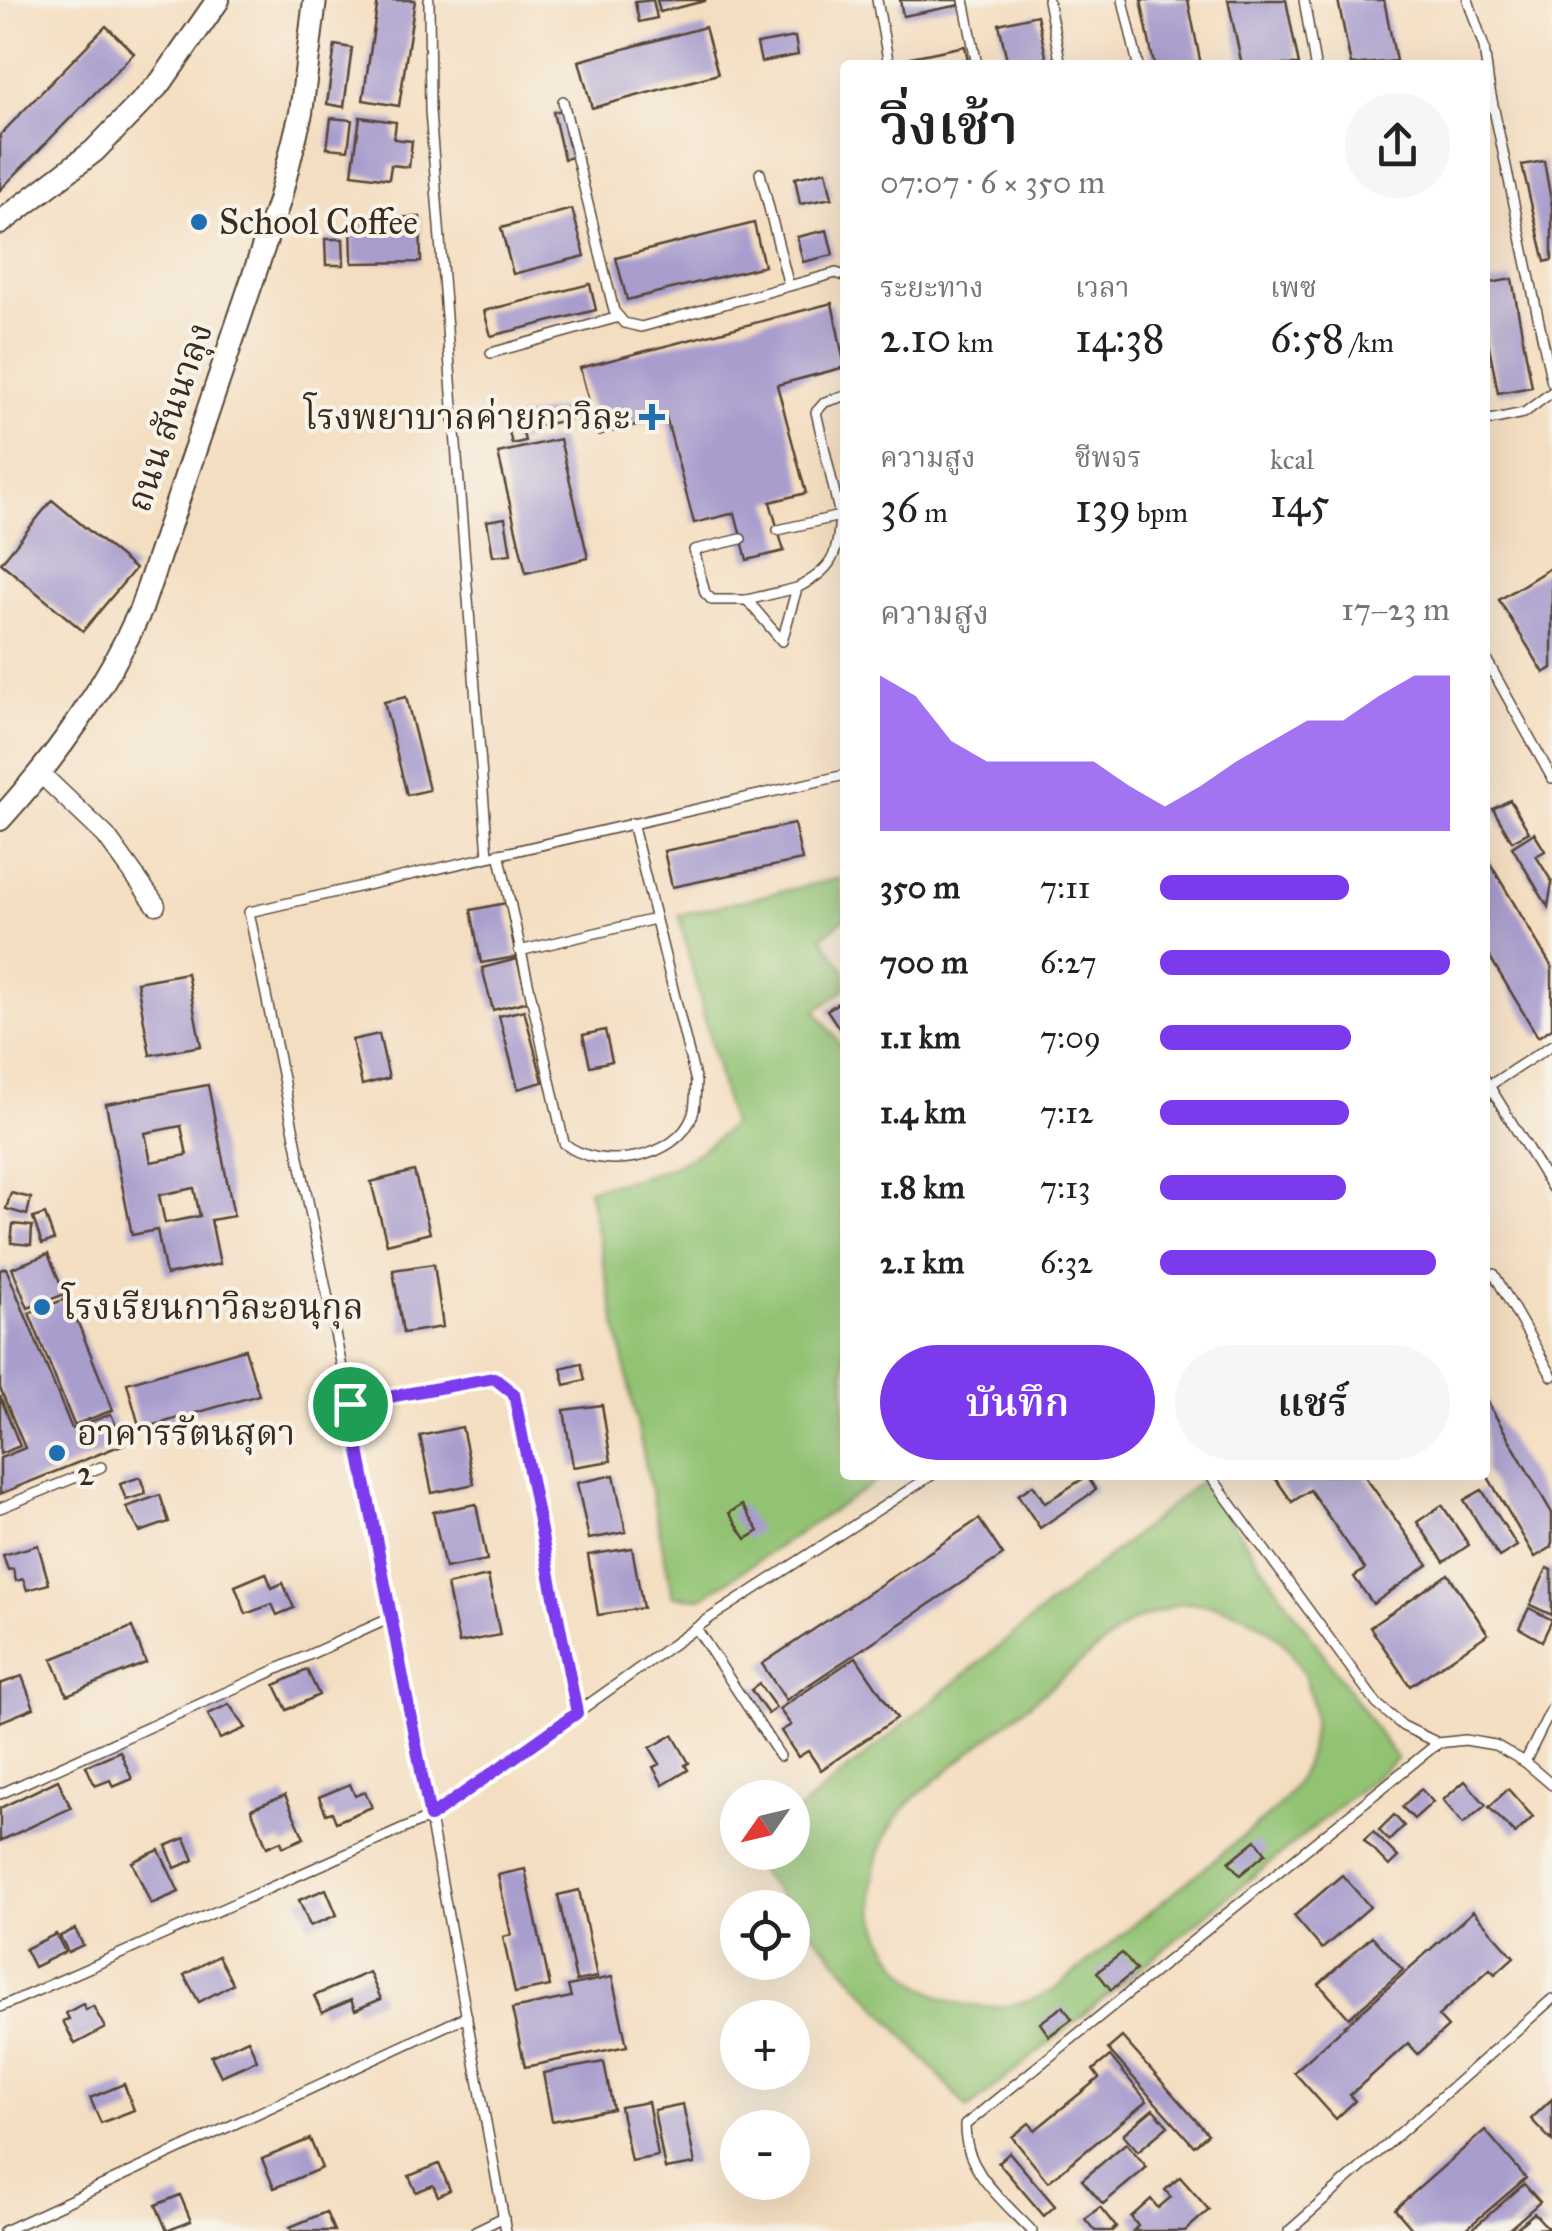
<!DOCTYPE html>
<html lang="th">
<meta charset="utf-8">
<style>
body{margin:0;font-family:"IM FELL Great Primer","Noto Serif Thai",serif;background:#f6f6f6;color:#222;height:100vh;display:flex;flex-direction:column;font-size:38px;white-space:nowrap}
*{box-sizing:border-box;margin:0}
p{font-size:32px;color:#767676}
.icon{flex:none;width:55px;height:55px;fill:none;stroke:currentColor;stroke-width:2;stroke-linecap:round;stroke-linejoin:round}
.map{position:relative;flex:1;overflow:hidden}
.panel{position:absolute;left:840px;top:60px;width:650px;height:1420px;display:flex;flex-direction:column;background:#fff;border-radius:10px;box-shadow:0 10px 40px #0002}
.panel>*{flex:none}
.needle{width:65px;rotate:236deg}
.fabs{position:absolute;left:720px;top:1780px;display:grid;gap:20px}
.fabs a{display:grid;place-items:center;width:90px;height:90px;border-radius:50%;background:#fff;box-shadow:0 10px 40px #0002;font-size:50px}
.pin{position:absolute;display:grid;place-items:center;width:85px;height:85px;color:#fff;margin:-42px;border:5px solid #fff;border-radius:50%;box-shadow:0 2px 10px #0007}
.round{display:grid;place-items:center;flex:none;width:105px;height:105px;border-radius:52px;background:#f6f6f6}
.head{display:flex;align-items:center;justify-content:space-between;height:170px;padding:0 40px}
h1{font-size:55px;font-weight:600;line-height:75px}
.metrics{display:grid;grid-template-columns:repeat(3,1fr);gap:15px;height:170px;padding:10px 40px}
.metrics div{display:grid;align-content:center}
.metrics b{font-size:42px;font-weight:600}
.metrics small{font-size:28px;font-weight:400}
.metrics p{font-size:28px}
.chart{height:280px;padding:20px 40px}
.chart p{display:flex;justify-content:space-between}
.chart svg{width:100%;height:180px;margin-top:10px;fill:#7c3aed;opacity:.7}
.cta{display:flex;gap:20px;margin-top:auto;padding:20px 40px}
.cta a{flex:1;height:115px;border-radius:60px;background:#7c3aed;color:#fff;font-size:40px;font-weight:600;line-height:115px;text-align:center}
.cta a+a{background:#f6f6f6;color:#222}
ul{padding:0 40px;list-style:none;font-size:32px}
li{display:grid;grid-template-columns:160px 120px 1fr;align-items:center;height:75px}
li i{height:25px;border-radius:12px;background:#7c3aed}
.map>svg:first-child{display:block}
</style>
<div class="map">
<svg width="1552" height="2231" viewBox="0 0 1552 2231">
<rect width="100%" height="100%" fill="#f7f3e8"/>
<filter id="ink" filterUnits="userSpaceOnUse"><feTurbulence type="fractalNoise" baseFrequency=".01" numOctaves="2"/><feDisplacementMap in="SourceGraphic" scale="20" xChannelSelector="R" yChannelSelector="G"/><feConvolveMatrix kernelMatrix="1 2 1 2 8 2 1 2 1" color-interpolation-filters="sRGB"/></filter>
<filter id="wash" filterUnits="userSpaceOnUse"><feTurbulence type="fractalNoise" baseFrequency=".0048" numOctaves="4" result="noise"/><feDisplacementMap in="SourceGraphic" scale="40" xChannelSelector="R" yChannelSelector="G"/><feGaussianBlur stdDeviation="2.25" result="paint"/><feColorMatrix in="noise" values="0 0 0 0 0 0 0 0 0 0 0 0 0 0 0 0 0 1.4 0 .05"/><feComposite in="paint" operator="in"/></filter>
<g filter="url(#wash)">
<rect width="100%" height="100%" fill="#f4dec1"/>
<g fill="#92c373" stroke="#667648" stroke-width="2.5" fill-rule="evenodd">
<path d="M840,878L845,918L822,937L845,970V989L816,1011L845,1052V1475H886L701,1598L673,1596L588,1189C647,1176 687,1170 731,1125L679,915Z"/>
<path d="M1202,1480L1397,1759L968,2109L744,1854L792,1852L793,1815ZM1181,1603C1300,1600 1357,1725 1274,1811L1054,1990C923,2059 810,1903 914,1798L1129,1623Z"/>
</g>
<g id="blocks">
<g fill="#a89dcd" fill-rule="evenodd">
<path d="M378,0H415L399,106L363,100Z"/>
<path d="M653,0L657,18L639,22L635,2Z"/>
<path d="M657,0H705V1L660,12Z"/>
<path d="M900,0H959L960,5L903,16Z"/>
<path d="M1141,0H1188L1201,65H1154Z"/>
<path d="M1228,0H1286L1299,65H1242Z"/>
<path d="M1338,0H1384L1396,61L1351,65Z"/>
<path d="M1037,15L1048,65H1008L999,24Z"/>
<path d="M106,26L134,53L0,190V135Z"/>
<path d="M705,27L718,74L592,108L579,61Z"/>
<path d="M795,37L798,55L761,62L757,44Z"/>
<path d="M335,45L352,48L344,107L327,104Z"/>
<path d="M965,46L969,65H913L911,57Z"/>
<path d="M562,110L573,157L564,159L553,112Z"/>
<path d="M360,117L396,122L394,139L412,141L409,167L391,165L389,179L352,174Z"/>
<path d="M331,118L352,120L348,150L327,148Z"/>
<path d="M1544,161L1552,206V260L1545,262L1522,165Z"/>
<path d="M826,171L832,198L800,204L795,178Z"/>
<path d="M572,209L585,256L513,274L501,228Z"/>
<path d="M420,217L421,262L352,263L351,218Z"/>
<path d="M754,223L764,266L627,300L616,258Z"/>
<path d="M827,230L833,255L803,262L797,237Z"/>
<path d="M325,239H343L344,265H326Z"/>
<path d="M1512,279L1532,387L1498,393L1485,325V284Z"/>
<path d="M590,284L596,310L491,336L484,311Z"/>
<path d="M832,303L845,367L777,385L806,493L770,502L784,551L747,560L735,513L694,523L666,417L598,435L580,368Z"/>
<path d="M575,406L577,418L522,429L525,441L512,444L506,420Z"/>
<path d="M560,439L588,558L526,573L498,453Z"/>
<path d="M52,500L135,569L83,631L1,563Z"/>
<path d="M505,518L511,554L493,556L487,521Z"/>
<path d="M1552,567V668L1544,673L1499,600Z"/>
<path d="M406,697L429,790L407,795L384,702Z"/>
<path d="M1510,800L1529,832L1512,841L1493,809Z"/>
<path d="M794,824L802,860L672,887L664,851Z"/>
<path d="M1534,833L1545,851L1536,856L1552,882L1548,907L1512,847Z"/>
<path d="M1485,855L1552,967V1028L1538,1037L1485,949Z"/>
<path d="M506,903L516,957L481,963L471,910Z"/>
<path d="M517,959L528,1001L493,1010L482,968Z"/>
<path d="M187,973L201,1046L150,1055L137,982Z"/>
<path d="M843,1000L845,1003V1037L827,1010Z"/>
<path d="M524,1010L543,1082L518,1089L499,1016Z"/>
<path d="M605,1030L612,1061L590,1066L583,1035Z"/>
<path d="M379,1034L389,1078L362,1085L352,1040Z"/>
<path d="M208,1085L234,1216L211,1220L220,1264L166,1275L157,1230L132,1235L106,1104ZM181,1126L187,1155L151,1162L145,1133ZM194,1188L200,1216L165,1223L159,1195Z"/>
<path d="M414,1171L430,1233L387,1244L371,1182Z"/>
<path d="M11,1193L31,1198L27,1215L6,1209Z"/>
<path d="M45,1214L54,1240L42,1244L33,1218Z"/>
<path d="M13,1224L32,1226L31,1245L11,1243Z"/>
<path d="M48,1254L65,1294L28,1308L12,1268Z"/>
<path d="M434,1264L443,1327L403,1333L393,1270Z"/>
<path d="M6,1268L72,1429L111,1414L124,1444L0,1494V1458L25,1448L0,1388V1270Z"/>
<path d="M68,1298L113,1410L74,1425L29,1313Z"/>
<path d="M245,1349L259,1395L140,1429L127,1383Z"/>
<path d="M581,1363L585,1380L565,1385L561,1368Z"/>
<path d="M0,1396L20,1446L0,1454Z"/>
<path d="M1485,1398L1552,1513V1547L1535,1557L1485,1472Z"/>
<path d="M602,1405L611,1461L573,1467L564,1410Z"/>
<path d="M462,1427L474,1484L432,1493L420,1436Z"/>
<path d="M614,1475L626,1532L589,1539L577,1483Z"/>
<path d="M1273,1475H1364L1428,1565L1373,1604L1354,1577L1365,1569L1310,1490L1292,1502Z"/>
<path d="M1087,1476L1096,1490L1040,1528L1018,1495L1033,1485L1045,1503Z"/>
<path d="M140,1477L146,1494L126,1500L120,1484Z"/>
<path d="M1482,1490L1517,1546L1499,1557L1464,1500Z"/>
<path d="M160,1495L169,1522L140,1532L126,1507Z"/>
<path d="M476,1504L487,1560L445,1568L433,1512Z"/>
<path d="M742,1505L759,1531L746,1539L729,1513Z"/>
<path d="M1442,1505L1469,1545L1444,1562L1417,1522Z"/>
<path d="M979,1519L1003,1555L786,1700L762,1664Z"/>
<path d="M38,1545L49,1584L27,1590L23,1579L16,1581L13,1569L8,1570L3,1555Z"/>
<path d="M632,1548L643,1608L598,1615L588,1555Z"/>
<path d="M1547,1568L1552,1570V1615L1530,1605Z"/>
<path d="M266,1573L272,1588L283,1583L294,1608L277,1615L272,1604L246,1614L235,1586Z"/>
<path d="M1448,1574L1488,1634L1410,1686L1370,1627Z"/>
<path d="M488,1576L500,1635L459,1643L447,1585Z"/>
<path d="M1529,1608L1552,1620L1542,1641L1519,1628Z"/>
<path d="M132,1627L146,1663L67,1695L52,1659Z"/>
<path d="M856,1657L897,1718L821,1770L808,1751L798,1757L781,1731L791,1725L779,1709Z"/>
<path d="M307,1670L319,1695L287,1710L275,1685Z"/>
<path d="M22,1676L34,1708L0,1722V1684Z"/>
<path d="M759,1684L776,1708L768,1714L751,1690Z"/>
<path d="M229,1704L246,1728L220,1739L208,1714Z"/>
<path d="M673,1735L689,1763L685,1765L688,1770L663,1785L653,1767L660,1764L650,1748Z"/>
<path d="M120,1751L132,1779L113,1787L110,1780L95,1786L86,1766Z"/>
<path d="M58,1780L71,1808L0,1841V1808Z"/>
<path d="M1465,1781L1486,1805L1463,1824L1443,1800Z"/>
<path d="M350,1784L355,1796L365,1792L372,1807L336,1822L332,1812L326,1814L319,1797Z"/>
<path d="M1421,1789L1433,1802L1414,1819L1402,1807Z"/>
<path d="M1508,1789L1533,1817L1515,1834L1489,1807Z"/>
<path d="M285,1795L304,1838L283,1847L281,1841L267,1847L251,1809Z"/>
<path d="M1394,1815L1404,1826L1389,1841L1379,1830Z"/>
<path d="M1373,1832L1398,1857L1389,1866L1364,1840Z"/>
<path d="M185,1838L194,1860L175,1868L166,1846Z"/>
<path d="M1256,1840L1266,1853L1240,1875L1229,1862Z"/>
<path d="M159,1850L179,1892L151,1904L132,1862Z"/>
<path d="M525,1869L550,1986L515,1993L503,1937L511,1935L498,1875Z"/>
<path d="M1342,1875L1370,1907L1322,1949L1294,1916Z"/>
<path d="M326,1889L337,1915L310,1926L299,1900Z"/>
<path d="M579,1890L597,1977L576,1981L558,1895Z"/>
<path d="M1473,1911L1514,1957L1495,1974L1490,1969L1438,2016L1448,2027L1418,2054L1408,2043L1350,2095L1355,2101L1336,2119L1294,2072Z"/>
<path d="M75,1929L83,1945L68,1952L60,1936Z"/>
<path d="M56,1934L65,1952L34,1967L25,1949Z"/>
<path d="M1372,1936L1403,1970L1349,2018L1319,1984Z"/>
<path d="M1122,1953L1136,1970L1111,1990L1097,1972Z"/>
<path d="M218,1956L233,1984L199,2002L184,1975Z"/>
<path d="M369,1972L381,1999L355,2010L351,2000L322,2013L314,1996Z"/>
<path d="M612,1977L627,2046L525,2067L512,2009L571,1997L568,1986Z"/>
<path d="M83,2004L86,2010L93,2006L105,2028L75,2044L63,2021L69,2019L66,2013Z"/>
<path d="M1063,2006L1072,2019L1049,2036L1040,2023Z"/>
<path d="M1122,2037L1208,2134L1194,2146L1108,2049Z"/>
<path d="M248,2039L257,2060L221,2076L211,2056Z"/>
<path d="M1110,2056L1147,2101L1048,2182L1012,2137L1029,2123L1035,2130L1099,2078L1093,2070Z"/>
<path d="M604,2062L613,2109L552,2121L543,2073Z"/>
<path d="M124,2084L134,2110L101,2123L90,2098Z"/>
<path d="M1552,2099V2141L1531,2119Z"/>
<path d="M648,2102L658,2156L631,2161L620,2107Z"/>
<path d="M683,2104L695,2164L665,2169L654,2110Z"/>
<path d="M1153,2109L1168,2126L1138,2151L1123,2134Z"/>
<path d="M1485,2130L1526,2178L1464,2231H1414L1395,2209Z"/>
<path d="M310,2139L322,2168L274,2188L262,2159Z"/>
<path d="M1126,2143L1147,2167L1103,2204L1082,2180Z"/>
<path d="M1009,2152L1055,2206L1044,2216L998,2162Z"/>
<path d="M439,2164L450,2190L438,2196L433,2185L416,2192L409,2176Z"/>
<path d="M1180,2177L1209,2210L1185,2231H1133L1138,2226L1131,2217L1151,2199L1158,2208L1171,2197L1165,2190Z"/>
<path d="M1524,2184L1540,2202L1507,2231H1470Z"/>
<path d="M180,2195L191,2221L167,2231L156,2205Z"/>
<path d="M1100,2207L1116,2227L1112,2231H1095L1085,2219Z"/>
<path d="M326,2212L334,2231H292L290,2227Z"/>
<path d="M1534,2213L1548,2228L1513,2231Z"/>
</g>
</g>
</g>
<g filter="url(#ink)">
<use href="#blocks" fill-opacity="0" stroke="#574536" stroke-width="2.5"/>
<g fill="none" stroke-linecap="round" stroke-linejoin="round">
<g stroke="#574536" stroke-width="12">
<g id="service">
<path d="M429,0L430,111L488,855"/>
<path d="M877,0L889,65"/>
<path d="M964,0L977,65"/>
<path d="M1048,0L1061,65"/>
<path d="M1123,0L1138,65"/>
<path d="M1304,0L1315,65"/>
<path d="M1468,0L1484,47L1489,86"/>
<path d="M1485,86H1489L1552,383"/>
<path d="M563,101L614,311L624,323L641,327L836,273L845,276"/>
<path d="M760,173L789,286"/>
<path d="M491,353L619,317"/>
<path d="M1485,421L1524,413L1552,392"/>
<path d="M778,530L840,516L816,412L825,402L845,396"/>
<path d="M741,539L694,550L705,593L712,600H747L782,641"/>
<path d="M747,600L797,588"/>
<path d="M782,641L797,588C834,568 837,557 840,516"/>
<path d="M1485,657L1552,778"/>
<path d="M499,853L564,1143C597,1172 678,1161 693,1114C696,1105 695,1092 696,1082L632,823"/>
<path d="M519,951L655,919"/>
<path d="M1485,1079L1552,1188"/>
<path d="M1487,1087L1552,1045"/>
<path d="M1494,1274L1552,1376"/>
<path d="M350,1404L494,1379L514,1394L577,1713"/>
<path d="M1210,1475L1377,1704L1403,1726L1438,1743L1465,1740L1495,1745L1525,1762"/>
<path d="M0,1508L101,1467"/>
<path d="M696,1628L780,1756"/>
<path d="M1552,1708L1525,1762L1552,1785"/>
<path d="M0,1794L393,1617"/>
<path d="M0,2007L430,1817L710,1618L932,1475"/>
<path d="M4,2231L467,2016"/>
<path d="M475,2231L504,2217"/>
<path d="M506,2231L393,1617L249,912L845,775"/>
<path d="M1032,2231C1003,2200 964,2171 965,2125L1438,1743"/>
<path d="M1289,2231L1552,1999"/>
</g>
</g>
<g stroke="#574536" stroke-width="21">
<path id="minor" d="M41,774L106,836L156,905"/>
</g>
<g stroke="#574536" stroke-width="26">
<g id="tertiary">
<path d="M0,223L94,151L161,82L218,0"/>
<path d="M0,819C59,754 105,689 141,609L279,201L301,113L315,0"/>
</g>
</g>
<use href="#service" stroke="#fff" stroke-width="9"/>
<use href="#minor" stroke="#fff" stroke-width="18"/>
<use href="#tertiary" stroke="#fff" stroke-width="22"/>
</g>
</g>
<g fill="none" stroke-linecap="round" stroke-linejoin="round" filter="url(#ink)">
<g stroke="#fff" stroke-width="20">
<path id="route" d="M494,1378L514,1394L577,1713L430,1817L350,1404Z"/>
</g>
<use href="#route" stroke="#7c3aed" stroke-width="12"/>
</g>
<g fill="#1f6fb2" stroke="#f7f3e8" stroke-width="4">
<circle cx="199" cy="222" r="10"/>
<path d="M647 402h10v10h10v10h-10v10h-10v-10h-10v-10h10z"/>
<circle cx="42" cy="1307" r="10"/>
<circle cx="57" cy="1453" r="10"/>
</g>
<g text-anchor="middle" stroke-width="8" stroke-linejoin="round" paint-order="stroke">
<g font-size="35" fill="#3b2a1e" stroke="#f7f3e8" text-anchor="start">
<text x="219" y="234">School Coffee</text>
<text x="630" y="429" text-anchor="end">โรงพยาบาลค่ายกาวิละ</text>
<text x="62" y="1319">โรงเรียนกาวิละอนุกุล</text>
<text x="77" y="1445">อาคารรัตนสุดา<tspan x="77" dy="40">2</tspan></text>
</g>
<g font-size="35" fill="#3b2a1e" stroke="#f7f3e8">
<text transform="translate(169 417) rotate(-71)" y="12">ถนน สันนาลุง</text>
</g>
</g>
</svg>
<div class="fabs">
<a><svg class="needle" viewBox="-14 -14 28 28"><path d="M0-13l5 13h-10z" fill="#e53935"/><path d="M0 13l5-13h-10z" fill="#767676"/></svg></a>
<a><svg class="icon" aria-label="locate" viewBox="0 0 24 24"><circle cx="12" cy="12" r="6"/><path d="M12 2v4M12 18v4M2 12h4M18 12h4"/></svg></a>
<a>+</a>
<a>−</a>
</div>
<div class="pin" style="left:350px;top:1404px;background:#1e9e55"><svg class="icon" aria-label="arrive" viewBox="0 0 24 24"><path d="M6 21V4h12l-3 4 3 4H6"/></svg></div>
<section class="panel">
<div class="head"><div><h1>วิ่งเช้า</h1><p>07:07 · 6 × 350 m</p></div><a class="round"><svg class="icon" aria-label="share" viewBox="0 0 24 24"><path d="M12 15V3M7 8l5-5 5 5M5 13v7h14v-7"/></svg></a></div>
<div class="metrics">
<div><p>ระยะทาง</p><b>2.10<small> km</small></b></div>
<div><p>เวลา</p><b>14:38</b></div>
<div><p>เพซ</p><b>6:58<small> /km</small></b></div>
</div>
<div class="metrics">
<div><p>ความสูง</p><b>36<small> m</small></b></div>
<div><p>ชีพจร</p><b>139<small> bpm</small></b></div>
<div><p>kcal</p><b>145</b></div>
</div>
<div class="chart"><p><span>ความสูง</span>17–23 m</p>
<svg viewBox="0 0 160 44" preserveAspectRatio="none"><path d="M0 44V6L10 11L20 22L30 27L40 27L50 27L60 27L70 33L80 38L90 33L100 27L110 22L120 17L130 17L140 11L150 6L160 6V44z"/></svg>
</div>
<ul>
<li><b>350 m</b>7:11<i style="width:65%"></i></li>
<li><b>700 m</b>6:27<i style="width:100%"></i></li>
<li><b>1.1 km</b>7:09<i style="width:66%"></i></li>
<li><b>1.4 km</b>7:12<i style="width:65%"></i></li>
<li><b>1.8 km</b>7:13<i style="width:64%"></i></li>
<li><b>2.1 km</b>6:32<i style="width:95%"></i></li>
</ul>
<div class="cta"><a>บันทึก</a><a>แชร์</a></div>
</section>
</div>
